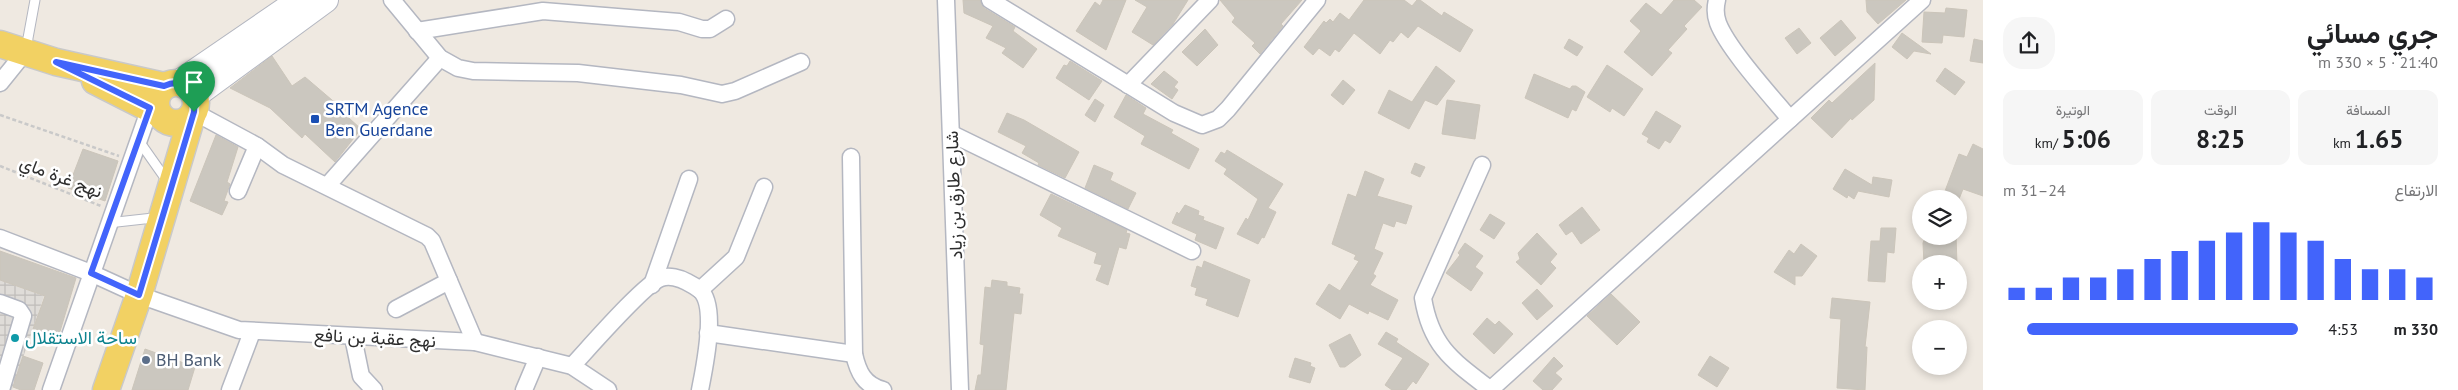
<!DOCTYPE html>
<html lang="ar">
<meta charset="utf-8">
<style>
body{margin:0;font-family:"PT Sans",Vazirmatn,sans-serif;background:#f6f6f6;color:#202124;direction:rtl;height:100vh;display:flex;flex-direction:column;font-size:19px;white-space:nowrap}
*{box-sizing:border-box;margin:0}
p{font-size:16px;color:#757577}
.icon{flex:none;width:28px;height:28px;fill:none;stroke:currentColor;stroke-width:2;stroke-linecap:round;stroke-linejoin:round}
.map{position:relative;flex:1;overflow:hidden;direction:ltr}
.panel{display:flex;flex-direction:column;background:#fff;width:475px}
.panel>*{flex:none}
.fabs{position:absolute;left:1912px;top:190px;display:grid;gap:10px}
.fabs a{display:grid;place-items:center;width:55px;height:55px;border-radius:50%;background:#fff;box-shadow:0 2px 8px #0003;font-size:25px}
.pin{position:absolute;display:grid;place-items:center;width:42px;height:42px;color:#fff;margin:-51px -21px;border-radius:50% 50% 50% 0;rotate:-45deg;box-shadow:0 0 5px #0007}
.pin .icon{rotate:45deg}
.round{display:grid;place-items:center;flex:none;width:52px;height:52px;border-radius:20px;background:#f6f6f6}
.overview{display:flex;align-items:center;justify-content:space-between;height:85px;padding:0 20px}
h1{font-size:28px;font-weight:700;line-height:38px}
.figures{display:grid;grid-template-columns:repeat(3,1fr);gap:8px;height:85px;padding:5px 20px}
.figures div{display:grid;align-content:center;border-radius:12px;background:#f6f6f6;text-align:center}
.figures b{font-size:25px;font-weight:700}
.figures small{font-size:14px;font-weight:400}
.figures p{font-size:14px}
.chart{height:140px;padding:10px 20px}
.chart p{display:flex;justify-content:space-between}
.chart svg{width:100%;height:90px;margin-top:5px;stroke:#4264fb;stroke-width:6}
ul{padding:0 20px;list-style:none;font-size:16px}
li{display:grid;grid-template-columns:80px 60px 1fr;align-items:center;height:38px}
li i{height:12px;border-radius:6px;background:#4264fb}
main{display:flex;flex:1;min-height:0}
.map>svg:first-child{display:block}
</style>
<main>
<section class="panel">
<div class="overview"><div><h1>جري مسائي</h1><p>21:40 · 5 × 330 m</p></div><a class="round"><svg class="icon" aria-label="share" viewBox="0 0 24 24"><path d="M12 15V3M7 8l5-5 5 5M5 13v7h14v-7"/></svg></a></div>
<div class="figures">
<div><p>المسافة</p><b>1.65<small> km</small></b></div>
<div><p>الوقت</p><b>8:25</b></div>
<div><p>الوتيرة</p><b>5:06<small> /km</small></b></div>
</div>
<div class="chart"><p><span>الارتفاع</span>24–31 m</p>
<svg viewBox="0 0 160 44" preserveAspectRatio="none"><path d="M5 44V38M15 44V38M25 44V33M35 44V33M45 44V29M55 44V24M65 44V20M75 44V15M85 44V11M95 44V6M105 44V11M115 44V15M125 44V24M135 44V29M145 44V29M155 44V33"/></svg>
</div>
<ul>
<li><b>330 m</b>4:53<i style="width:92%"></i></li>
</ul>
</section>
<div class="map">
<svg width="1983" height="390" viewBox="0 0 1983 390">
<defs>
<pattern id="plaza-grid" width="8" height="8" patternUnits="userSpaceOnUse" patternTransform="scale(1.25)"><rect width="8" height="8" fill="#dfdcd8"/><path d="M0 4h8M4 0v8" fill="none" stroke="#c0bdba"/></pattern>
</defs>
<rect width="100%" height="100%" fill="#efe9e1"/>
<path fill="url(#plaza-grid)" d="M0,280L44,296L12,390H0Z"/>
<g fill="#cbc7bf" stroke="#cbc5ba">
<path d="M963,0H980L984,8L1015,27L1013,31L1037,49L1023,68L1002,53L1006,48L986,38L993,26L964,13Z"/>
<path d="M1103,0H1126L1106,50L1076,31L1095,2L1100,6Z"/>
<path d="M1135,0H1188L1173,24L1153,45L1132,32L1147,7Z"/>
<path d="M1220,0H1302L1281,24L1283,26L1260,54L1252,46L1255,43L1232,22L1235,18Z"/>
<path d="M1364,0H1404L1412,6L1417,0H1420L1442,16L1444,12L1473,30L1460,52L1418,26L1408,38L1401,32L1393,42L1390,40L1380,54L1354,33L1339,52L1335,49L1330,56L1319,48L1313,55L1304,47L1324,21L1326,23L1330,19L1333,22L1340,13L1349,20Z"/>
<path d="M1674,0H1694L1702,7L1684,26L1687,29L1668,50L1672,53L1652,76L1624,52L1641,31L1630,21L1646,3L1661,15Z"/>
<path d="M1866,0H1906L1878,24L1867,12Z"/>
<path d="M1946,8L1967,10L1964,37L1943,35L1942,43L1922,42L1924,12L1945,13Z"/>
<path d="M1841,20L1856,38L1835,56L1820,38Z"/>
<path d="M1799,28L1811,43L1797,54L1785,38Z"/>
<path d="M1205,29L1218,45L1197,66L1182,52Z"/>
<path d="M1902,33L1931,54L1914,51L1907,59L1892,47Z"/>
<path d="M1569,39L1583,47L1577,56L1564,48Z"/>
<path d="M1974,39L1983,41V63L1970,61Z"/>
<path d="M272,56L292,86L305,77L339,106L338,108L361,129L335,162L305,134L302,138L270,108L230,88Z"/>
<path d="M1070,61L1102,81L1089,100L1056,78L1064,65L1067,66Z"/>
<path d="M1875,63L1874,100L1852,120L1851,118L1832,138L1811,118L1829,100L1832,103Z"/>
<path d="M1607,65L1643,89L1624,116L1612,108L1610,112L1587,97Z"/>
<path d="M1436,66L1455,81L1437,105L1425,100L1409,129L1378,113L1389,90L1412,102Z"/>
<path d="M1945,68L1965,82L1955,95L1936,81Z"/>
<path d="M1164,71L1178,82L1174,87L1178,90L1172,99L1151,84Z"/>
<path d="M1534,74L1570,89L1572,86H1576L1585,92L1576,111L1572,109L1568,118L1525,98Z"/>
<path d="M1343,80L1355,90L1343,105L1331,95Z"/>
<path d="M1126,95L1146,108L1143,114L1173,130L1171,133L1199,149L1189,169L1141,144L1145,136L1114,117Z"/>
<path d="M1095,99L1104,105L1095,122L1085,115Z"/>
<path d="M1447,100L1480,105L1475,139L1442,134Z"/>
<path d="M1656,111L1681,126L1670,143L1665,140L1659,149L1647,142L1649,138L1642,134Z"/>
<path d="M1007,113L1024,120L1079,152L1065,178L1038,165L1039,163L1022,153L1026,146L998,132Z"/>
<path d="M216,135L238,147L227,182L230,184L224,201L228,202L222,215L190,201Z"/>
<path d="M1973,144L1983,149V196L1963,189L1959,199H1942L1959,154L1967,157Z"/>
<path d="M83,149L118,161L105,201L68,188Z"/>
<path d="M1227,150L1283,184L1268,208L1276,212L1264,238L1262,237L1258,244L1237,234L1246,218L1248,220L1258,199L1224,174L1227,169L1215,161L1221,152L1225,154Z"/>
<path d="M1415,163L1425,167L1420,177L1411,173Z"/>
<path d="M1094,165L1113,173L1110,180L1136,193L1128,209L1085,188Z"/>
<path d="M1845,169L1872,185L1873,177L1892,180L1889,197L1858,191L1854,199L1848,195L1847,198L1833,189Z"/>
<path d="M1365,171L1384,179L1377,196L1412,206L1406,224L1396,221L1394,227L1383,223L1374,249L1383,253L1373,274L1376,276L1370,285L1398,300L1388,320L1369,311L1368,314L1349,304L1340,319L1316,304L1329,284L1340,291L1359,261L1354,259L1356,255L1332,244L1348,194L1356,197Z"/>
<path d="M1051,194L1127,230L1126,233L1130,234L1126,249L1119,247L1108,285L1096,280L1102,265L1094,263L1097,253L1058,236L1062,228L1040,215Z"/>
<path d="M1185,205L1199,211L1198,215L1204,217L1203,220L1224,228L1216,249L1195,240L1197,234L1172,223L1177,212L1179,214Z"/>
<path d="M1582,207L1600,230L1581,244L1572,231L1566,235L1559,225Z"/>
<path d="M1490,214L1505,223L1494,239L1480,230Z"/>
<path d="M1881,228H1896L1894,253L1887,252L1885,282L1868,281L1871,241H1880Z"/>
<path d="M1537,233L1557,254L1550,262L1556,268L1541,285L1516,262L1520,259L1518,253Z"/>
<path d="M1926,236H1956L1957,264H1924L1923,243Z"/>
<path d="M1465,243L1483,256L1475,267L1483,273L1471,291L1446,273L1460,255L1458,253Z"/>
<path d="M1801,244L1817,256L1802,276H1795V285L1774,272L1789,250L1794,254Z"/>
<path d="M0,251L76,278L58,338L33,329L45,296L0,280Z"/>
<path d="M1204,261L1250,280L1238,317L1206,305L1208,299L1195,295L1197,288L1191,286L1197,266L1202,268Z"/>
<path d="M992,280L1007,282V286L1020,288L1019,294H1023L1021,314L1014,313L1006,390H975L978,375H981L984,345L980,344L985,287L991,288Z"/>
<path d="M1537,289L1553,306L1537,320L1522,303Z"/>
<path d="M1611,294L1640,322L1617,345L1587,316Z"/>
<path d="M1832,298L1870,302L1865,347H1867L1865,390L1837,388L1841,319L1830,318Z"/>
<path d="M1487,318L1495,325L1499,321L1513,334L1494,354L1473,334Z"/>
<path d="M1386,332L1398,339L1396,342L1429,364L1416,384L1413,381L1406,390H1392L1385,385L1403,358L1378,344Z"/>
<path d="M1350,334L1361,355L1345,367H1340L1329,345Z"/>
<path d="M145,349L195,367L188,390H132Z"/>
<path d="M23,356L43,363L34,390H21L13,387Z"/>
<path d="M1710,356L1729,368L1717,387L1698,375Z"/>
<path d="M1554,357L1563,366L1555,373L1562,379L1552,390H1543L1533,381Z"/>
<path d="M1295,358L1311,363L1310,366L1315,368L1310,383L1289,377Z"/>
</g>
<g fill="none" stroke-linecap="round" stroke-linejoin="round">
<g stroke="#b4b7c1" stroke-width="11">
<g id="service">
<path d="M26,49L35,0"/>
<path d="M139,141L165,178L164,181"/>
<path d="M108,223L153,218L155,213"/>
</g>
</g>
<g stroke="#b4b7c1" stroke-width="19">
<g id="minor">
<path d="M392,0L440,58L458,68L473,71L578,73L681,85L722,94L735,91L801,62"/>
<path d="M946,0L960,390"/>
<path d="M990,0L1174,113L1202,125L1218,119L1228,109L1317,0"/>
<path d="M1717,0C1715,8 1715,15 1718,23C1728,49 1771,96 1790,119"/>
<path d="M417,31L543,11L679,22L702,29H710L726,19"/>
<path d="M0,83L25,52"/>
<path d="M1128,85L1210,0"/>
<path d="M194,112L257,146L283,165L427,236L432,241L475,342"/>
<path d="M952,134L1192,251"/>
<path d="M851,157L854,354C858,372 864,385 883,390"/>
<path d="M1482,165L1423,298C1431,347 1453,361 1491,390"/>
<path d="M327,186L440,58"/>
<path d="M238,191L257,146"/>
<path d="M0,238L91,273L139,295L239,330L475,342L572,366L608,390"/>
<path d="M652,285L689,179"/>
<path d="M700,290L736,257L764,187"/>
<path d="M0,303L19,310L23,316L1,390"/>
<path d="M396,309L449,281"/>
<path d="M708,333L854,354"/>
<path d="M353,337L361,376L374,390"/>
<path d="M572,366C588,349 644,284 661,278C669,275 680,278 687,282C691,284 696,287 700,290C718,306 704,369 700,390"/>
<path d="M51,390L150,108"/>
<path d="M230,390L252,332"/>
<path d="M524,390L538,357"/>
<path d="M1490,390L1922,0"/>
</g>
</g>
<g stroke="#b4b7c1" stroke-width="26">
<g id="secondary">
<path d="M178,83L299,0"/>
<path d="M195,96L326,0"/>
</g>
</g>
<g stroke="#c9c9c9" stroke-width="29">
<g id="primary">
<path d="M0,44L56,62L164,86"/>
<path d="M95,81L158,113"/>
<circle cx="176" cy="103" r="20"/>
<path d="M106,390L139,295L192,116"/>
</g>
</g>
<g stroke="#c9c9c9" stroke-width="2.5" stroke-dasharray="4 2.5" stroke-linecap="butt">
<path d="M0,115L119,156"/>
<path d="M0,166L101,206"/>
</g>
<use href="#service" stroke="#fff" stroke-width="9"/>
<use href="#minor" stroke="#fff" stroke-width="16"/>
<use href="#secondary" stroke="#fff" stroke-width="24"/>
<use href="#primary" stroke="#f2d163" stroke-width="26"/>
</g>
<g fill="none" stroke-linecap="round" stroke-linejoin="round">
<g stroke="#fff" stroke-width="10">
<path id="route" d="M56,62L164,86C177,80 188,83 195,96L194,112L139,295L91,273L150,108Z"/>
</g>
<use href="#route" stroke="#4264fb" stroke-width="6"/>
</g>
<rect fill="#1a4fb4" stroke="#fff" stroke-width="2" x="310" y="114" width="10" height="10" rx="2.5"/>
<circle fill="#0f9aa8" stroke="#fff" stroke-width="2" cx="15" cy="338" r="5"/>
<circle fill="#5c6f8a" stroke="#fff" stroke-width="2" cx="146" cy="360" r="5"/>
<g text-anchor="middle" stroke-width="5" stroke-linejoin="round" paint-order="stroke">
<g font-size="18" fill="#164399" stroke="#fff" text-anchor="start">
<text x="325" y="115">SRTM Agence<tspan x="325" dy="21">Ben Guerdane</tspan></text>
</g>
<g font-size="18" fill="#2e2e2e" stroke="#fff">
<text transform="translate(61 177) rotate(21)" y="6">نهج غرة ماي</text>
<text transform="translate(954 195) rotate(-92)" y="6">شارع طارق بن زياد</text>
<text transform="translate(375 338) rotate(3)" y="6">نهج عقبة بن نافع</text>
</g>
<g font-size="18" fill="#0d838f" stroke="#fff" text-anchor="start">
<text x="25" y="344">ساحة الاستقلال</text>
</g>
<g font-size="18" fill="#4e5e75" stroke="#fff" text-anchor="start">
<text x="156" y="366">BH Bank</text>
</g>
</g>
</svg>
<div class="fabs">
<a><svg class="icon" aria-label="layers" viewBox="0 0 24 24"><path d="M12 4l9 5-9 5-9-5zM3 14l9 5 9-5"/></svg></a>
<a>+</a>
<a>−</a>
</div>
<div class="pin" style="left:194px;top:112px;background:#1e9e55"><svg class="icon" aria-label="arrive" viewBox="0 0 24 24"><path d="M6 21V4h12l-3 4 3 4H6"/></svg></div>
</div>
</main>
